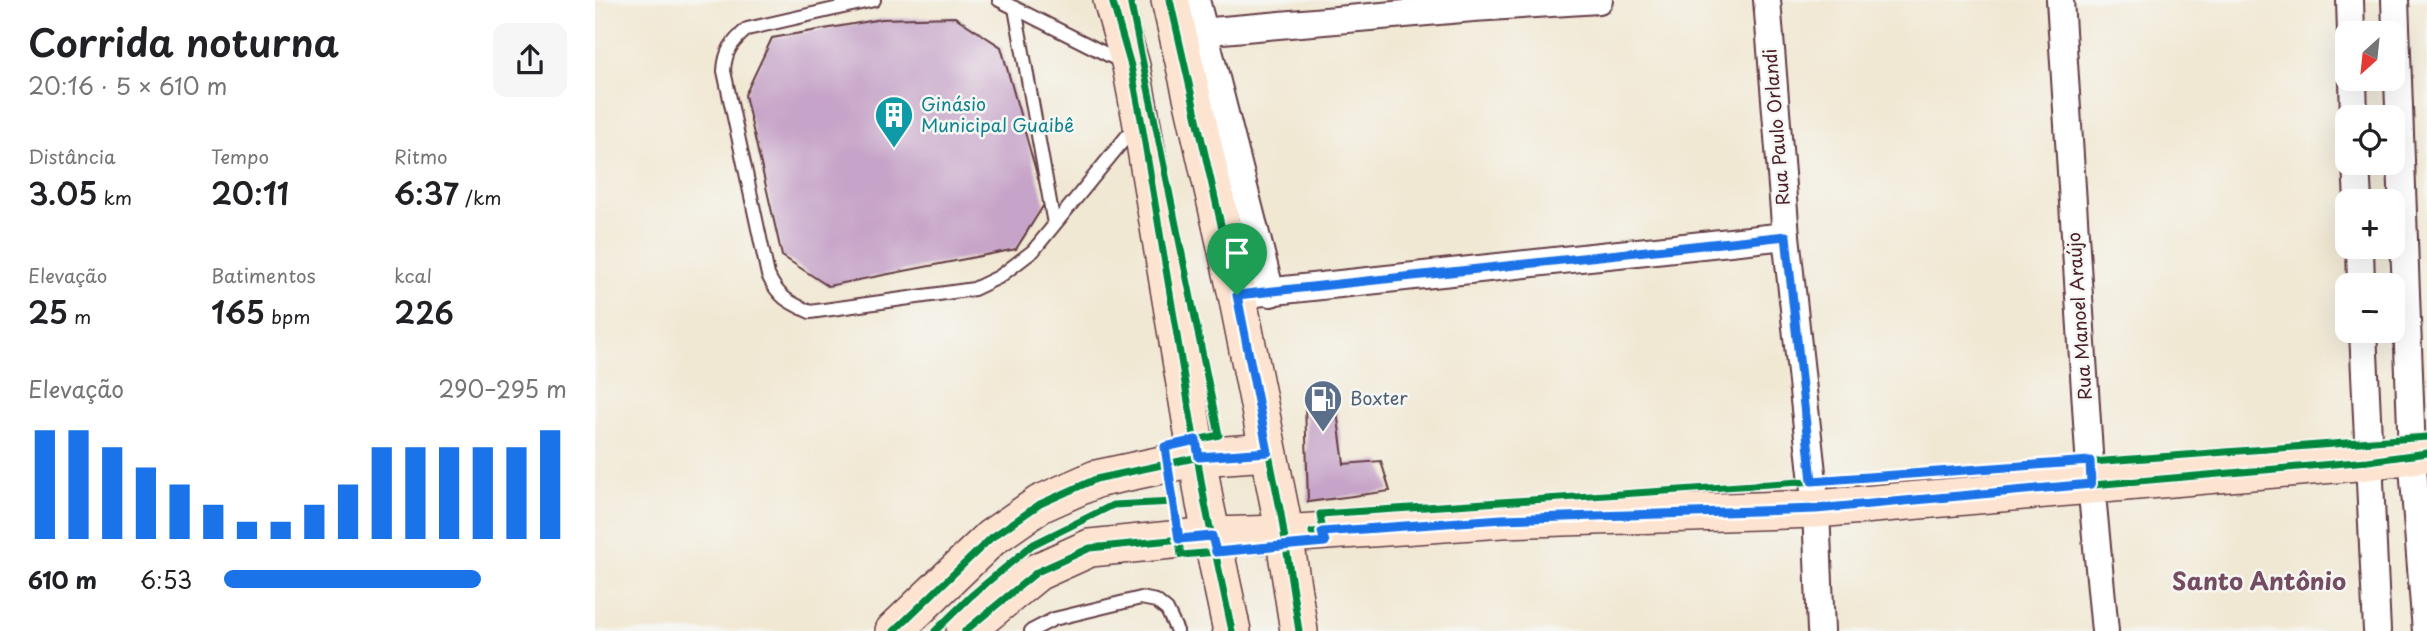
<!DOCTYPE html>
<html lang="pt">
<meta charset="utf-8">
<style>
body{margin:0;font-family:"Playpen Sans",sans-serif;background:#f6f6f6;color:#202124;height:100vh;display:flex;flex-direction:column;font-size:26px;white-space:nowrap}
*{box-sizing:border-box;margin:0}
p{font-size:23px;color:#757577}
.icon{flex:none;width:38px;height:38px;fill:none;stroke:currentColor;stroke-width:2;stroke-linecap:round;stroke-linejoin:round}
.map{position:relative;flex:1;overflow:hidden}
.drawer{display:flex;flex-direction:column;background:#fff;width:595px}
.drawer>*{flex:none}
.needle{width:46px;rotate:207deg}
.tools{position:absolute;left:1740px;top:21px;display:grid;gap:14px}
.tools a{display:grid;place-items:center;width:70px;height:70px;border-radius:14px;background:#fff;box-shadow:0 7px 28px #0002;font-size:35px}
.pin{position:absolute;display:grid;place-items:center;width:60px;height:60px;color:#fff;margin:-72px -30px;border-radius:50% 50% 50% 0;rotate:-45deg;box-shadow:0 0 7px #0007}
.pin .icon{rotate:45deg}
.round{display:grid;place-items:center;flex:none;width:74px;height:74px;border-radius:14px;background:#f6f6f6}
.overview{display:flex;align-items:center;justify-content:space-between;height:119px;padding:0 28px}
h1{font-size:38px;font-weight:600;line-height:52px}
.metrics{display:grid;grid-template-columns:repeat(3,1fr);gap:10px;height:119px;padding:7px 28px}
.metrics div{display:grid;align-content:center}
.metrics b{font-size:30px;font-weight:600}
.metrics small{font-size:19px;font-weight:400}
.metrics p{font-size:19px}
.chart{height:196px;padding:14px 28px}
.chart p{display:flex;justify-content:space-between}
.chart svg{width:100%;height:126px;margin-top:7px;stroke:#1a73e8;stroke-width:6}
ul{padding:0 28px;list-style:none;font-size:23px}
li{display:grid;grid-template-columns:112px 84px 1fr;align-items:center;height:52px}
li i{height:18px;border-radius:9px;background:#1a73e8}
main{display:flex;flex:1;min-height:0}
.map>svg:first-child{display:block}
</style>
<main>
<section class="drawer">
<div class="overview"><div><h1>Corrida noturna</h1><p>20:16 · 5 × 610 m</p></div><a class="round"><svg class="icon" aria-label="share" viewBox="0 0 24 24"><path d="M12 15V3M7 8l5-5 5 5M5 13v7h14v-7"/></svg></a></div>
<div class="metrics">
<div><p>Distância</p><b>3.05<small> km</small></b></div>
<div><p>Tempo</p><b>20:11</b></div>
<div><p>Ritmo</p><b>6:37<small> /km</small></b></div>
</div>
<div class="metrics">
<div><p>Elevação</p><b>25<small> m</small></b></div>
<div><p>Batimentos</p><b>165<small> bpm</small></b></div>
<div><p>kcal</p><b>226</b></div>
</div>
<div class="chart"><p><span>Elevação</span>290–295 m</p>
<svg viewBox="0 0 160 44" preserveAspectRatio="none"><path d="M5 44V6M15 44V6M25 44V12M35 44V19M45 44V25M55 44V32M65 44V38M75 44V38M85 44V32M95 44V25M105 44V12M115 44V12M125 44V12M135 44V12M145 44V12M155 44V6"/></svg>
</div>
<ul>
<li><b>610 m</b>6:53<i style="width:75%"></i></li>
</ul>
</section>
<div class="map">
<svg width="1832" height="631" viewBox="0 0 1832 631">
<rect width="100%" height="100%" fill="#f6f6f2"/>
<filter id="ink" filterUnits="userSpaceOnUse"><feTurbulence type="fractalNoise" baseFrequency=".0143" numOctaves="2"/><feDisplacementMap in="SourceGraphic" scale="14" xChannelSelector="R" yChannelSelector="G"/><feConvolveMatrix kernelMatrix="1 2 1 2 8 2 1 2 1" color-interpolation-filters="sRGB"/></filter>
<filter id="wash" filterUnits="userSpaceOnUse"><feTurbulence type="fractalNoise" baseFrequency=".00686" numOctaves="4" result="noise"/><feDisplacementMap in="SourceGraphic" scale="28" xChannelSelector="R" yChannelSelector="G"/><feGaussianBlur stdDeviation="1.57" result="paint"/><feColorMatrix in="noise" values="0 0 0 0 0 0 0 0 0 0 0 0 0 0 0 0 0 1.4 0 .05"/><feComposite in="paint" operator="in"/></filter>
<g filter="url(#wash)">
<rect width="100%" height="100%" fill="#f1e8d3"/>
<g id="blocks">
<g fill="#c6a3c8">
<path d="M360,17L406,47L450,203L421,249L233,286L187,256L150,95L177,38L287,19Z"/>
<path d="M710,403L741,404L749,464L786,461L795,491L713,502Z"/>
</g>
</g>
</g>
<g filter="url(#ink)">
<use href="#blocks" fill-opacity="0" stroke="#633d44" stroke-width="2"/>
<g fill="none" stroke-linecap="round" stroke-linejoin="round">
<g stroke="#633d44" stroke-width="16">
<g id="lane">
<path d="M279,0L152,29C137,42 130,51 129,71L173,275C183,297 193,302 215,312L379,289L404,277L438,251L541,125"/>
<path d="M404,0L529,63"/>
<path d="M420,8L459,224"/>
<path d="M436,631L459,619L546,598L561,601L572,610L582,631"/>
</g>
</g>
<g stroke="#633d44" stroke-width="30">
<g id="street">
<path d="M601,0L676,293"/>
<path d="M1172,0L1191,236L1221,509L1226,631"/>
<path d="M1465,0L1496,484L1510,631"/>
<path d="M1755,0L1756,33"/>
<path d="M1800,0L1817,454L1831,631"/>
<path d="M582,34L878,8L1004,0"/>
<path d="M1758,79L1759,117"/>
<path d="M1761,163L1763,201"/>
<path d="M1765,247L1766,285"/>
<path d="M642,295L1191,236"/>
<path d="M1768,331L1782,631"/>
</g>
</g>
<g stroke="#633d44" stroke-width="40">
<g id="secondary">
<path d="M517,0L536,66L546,119L610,504L637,631"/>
<path d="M575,0L642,295L686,514L704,631"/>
<path d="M299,631L396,538L445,504L501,479L604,457L673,452"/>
<path d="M370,631L442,572L495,548L617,536L689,534L907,519L1221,509L1773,461L1832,453"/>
</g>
</g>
<use href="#lane" stroke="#fff" stroke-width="12"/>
<use href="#street" stroke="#fff" stroke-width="26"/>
<use href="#secondary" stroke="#fde4d1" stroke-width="37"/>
<g stroke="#f6f6f2" stroke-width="11">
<g id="cycleway">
<path d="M517,0L536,66L546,119L610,504L637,631"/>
<path d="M535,0L624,435L570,447L586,555L730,543L725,514L1430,467L1832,437"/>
<path d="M575,0L642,295L686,514L704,631"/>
<path d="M717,532L907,519L1221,509L1773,461L1832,453"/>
<path d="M299,631L396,538L445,504L501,479L604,457"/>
<path d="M340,631L376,596L437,545L518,505L579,502"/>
<path d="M370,631L442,572L495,548L617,536"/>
</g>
</g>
<use href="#cycleway" stroke="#00873e" stroke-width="7"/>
</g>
</g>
<g fill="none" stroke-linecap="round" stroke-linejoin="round" filter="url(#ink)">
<g stroke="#fff" stroke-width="14">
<path id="route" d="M1191,236L1217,481L1495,461L1496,484L1221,509L907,519L727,532L730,542L621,552L617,536L584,539L570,447L601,440L604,457L673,452L642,295Z"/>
</g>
<use href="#route" stroke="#1a73e8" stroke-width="9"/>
</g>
<defs>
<g id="building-pin" transform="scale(2.0125)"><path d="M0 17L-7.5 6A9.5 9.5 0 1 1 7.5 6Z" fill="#0f9aa8" stroke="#f6f6f2"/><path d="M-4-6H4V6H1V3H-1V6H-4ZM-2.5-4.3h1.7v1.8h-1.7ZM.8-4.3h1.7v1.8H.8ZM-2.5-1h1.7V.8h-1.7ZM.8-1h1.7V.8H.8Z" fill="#fff"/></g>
<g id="fuel-pin" transform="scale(2.0125)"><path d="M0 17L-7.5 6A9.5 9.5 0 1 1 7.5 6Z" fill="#5c6f8a" stroke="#f6f6f2"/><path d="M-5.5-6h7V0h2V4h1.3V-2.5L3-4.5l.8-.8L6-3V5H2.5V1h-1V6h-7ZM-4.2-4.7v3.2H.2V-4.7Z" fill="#fff"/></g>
</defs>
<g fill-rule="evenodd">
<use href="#building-pin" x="299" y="115"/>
<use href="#fuel-pin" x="728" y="399"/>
</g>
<g text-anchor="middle" stroke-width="5" stroke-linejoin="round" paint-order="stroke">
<g font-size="18" fill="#0d838f" stroke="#f6f6f2" text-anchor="start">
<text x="326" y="111">Ginásio<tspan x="326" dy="21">Municipal Guaibê</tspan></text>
</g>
<g font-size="18" fill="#4a1f2b" stroke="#f6f6f2">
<text transform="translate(1182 127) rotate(-95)" y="6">Rua Paulo Orlandi</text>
<text transform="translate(1485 316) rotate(-94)" y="6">Rua Manoel Araújo</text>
</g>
<g font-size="18" fill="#4e5e75" stroke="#f6f6f2" text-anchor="start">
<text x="755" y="405">Boxter</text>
</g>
<g font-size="24" font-weight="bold" fill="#754d62" stroke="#f6f6f2">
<text x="1664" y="590">Santo Antônio</text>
</g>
</g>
</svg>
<div class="tools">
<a><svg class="needle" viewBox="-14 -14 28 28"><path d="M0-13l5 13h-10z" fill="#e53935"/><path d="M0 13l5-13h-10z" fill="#757577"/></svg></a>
<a><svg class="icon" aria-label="locate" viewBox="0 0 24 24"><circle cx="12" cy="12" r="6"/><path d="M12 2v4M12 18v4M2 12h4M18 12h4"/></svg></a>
<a>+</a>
<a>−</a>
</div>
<div class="pin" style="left:642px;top:295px;background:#1e9e55"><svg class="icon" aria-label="arrive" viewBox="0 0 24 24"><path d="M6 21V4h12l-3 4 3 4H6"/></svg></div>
</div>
</main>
